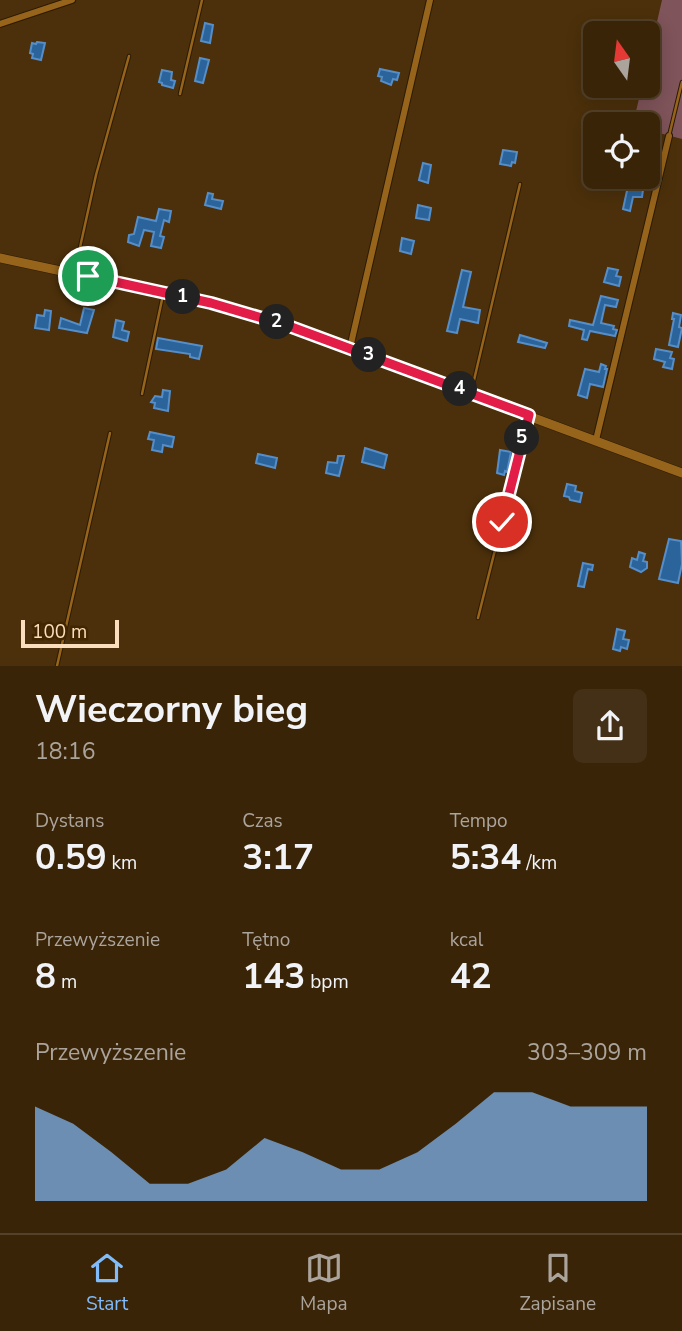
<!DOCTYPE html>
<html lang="pl">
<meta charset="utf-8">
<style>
body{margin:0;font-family:"Nunito Sans",sans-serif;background:#443016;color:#f1f3f6;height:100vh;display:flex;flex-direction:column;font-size:26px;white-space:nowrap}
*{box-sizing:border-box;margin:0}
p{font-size:23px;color:#aba49c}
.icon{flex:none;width:38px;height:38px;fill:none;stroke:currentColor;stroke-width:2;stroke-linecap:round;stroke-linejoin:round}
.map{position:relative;height:666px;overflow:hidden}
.drawer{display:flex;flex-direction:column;background:#392408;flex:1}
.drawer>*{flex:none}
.needle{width:46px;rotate:346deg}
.tools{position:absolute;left:583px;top:21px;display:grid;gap:14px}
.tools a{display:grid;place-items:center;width:77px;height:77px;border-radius:10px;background:#392408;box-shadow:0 4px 18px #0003,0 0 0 2px #534129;font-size:35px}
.scale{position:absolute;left:21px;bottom:18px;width:98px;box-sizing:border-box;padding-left:7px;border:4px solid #fadebd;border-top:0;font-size:19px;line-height:24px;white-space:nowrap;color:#fadebd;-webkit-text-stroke:5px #412600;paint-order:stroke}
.pin{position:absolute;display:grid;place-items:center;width:60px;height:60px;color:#fff;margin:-30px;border:4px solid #fff;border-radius:50%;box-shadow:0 2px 7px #0007}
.km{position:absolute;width:35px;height:35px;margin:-18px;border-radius:50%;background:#222;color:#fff;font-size:19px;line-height:35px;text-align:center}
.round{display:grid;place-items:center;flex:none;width:74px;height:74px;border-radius:10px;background:#443016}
.head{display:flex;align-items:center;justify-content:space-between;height:119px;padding:0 35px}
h1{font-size:38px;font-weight:700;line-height:52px}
.figures{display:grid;grid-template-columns:repeat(3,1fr);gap:10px;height:119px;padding:7px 35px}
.figures div{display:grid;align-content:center}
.figures b{font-size:35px;font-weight:700}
.figures small{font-size:19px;font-weight:400}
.figures p{font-size:19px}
.chart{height:196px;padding:14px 35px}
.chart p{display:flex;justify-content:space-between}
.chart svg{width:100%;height:126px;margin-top:7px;fill:#81bcfa;opacity:.7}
.tab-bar{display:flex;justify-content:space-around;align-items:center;height:98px;border-top:2px solid #534129;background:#392408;font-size:19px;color:#aba49c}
.tab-bar a{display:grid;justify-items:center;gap:4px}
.tab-bar .selected{color:#81bcfa}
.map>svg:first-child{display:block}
</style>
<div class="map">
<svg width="682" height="666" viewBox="0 0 682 666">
<rect width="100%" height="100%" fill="#4c300b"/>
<path fill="#7f545a" d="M662,0H682V139L648,130V124H633L642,86H648V61Z"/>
<g fill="#2b649b" stroke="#558ec8" stroke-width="2">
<path d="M205,23L213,25L210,43L201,41Z"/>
<path d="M37,42L45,43L41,60L32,58L33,54L30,53L32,43L36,44Z"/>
<path d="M200,58L209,60L203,83L195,81Z"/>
<path d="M380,69L399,73L397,80L393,79L391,85L381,81L382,77L378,76Z"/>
<path d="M162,70L172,72L171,80L175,81L173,88L162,85V83L159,82Z"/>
<path d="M503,150L517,152L515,163L512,162L511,166L500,164Z"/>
<path d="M423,163L431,165L428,183L419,180Z"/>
<path d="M628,186L643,190L642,197H633L630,211L623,209Z"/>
<path d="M208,193L213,194L212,199L223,201L221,209L205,205Z"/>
<path d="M418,205L431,208L429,220L416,218Z"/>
<path d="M159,209L171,211L169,222L164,220L160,236L164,237L161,248L151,246L154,232L144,230L139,246L128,242L129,235L134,234L138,217L156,221Z"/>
<path d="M402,238L414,241L411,254L400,251Z"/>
<path d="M608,268L618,270L616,276L621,277L619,286L604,282Z"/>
<path d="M462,270L471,272L463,307L480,310L478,323L460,319L457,333L447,331Z"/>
<path d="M601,296L618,300L616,307L605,305L601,323L614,326L613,329L617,330L615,336L590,331L587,340L582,339L584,330L569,326L570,320L593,325Z"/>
<path d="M84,308L94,310L87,333L59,328L61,318L80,325Z"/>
<path d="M45,310L51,311L49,330L35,328L37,315L44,316Z"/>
<path d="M673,313L681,315L679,327L682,328L678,347L669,345L674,319H672Z"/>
<path d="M116,320L124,322L122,330L129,332L127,341L113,337Z"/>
<path d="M520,335L547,343L545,348L518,342Z"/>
<path d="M158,338L202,346L199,359L190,357V354L156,349Z"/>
<path d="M656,349L672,352L670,358L674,359L672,369L663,367L665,362L654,359Z"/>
<path d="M601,364L606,366L605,369H607L603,387L590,384L587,398L578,395L585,369L599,372Z"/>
<path d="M163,390L170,391L168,411L154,408L155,403L151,402L155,396L162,397Z"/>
<path d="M150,432L174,437L172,447L163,445L162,452L152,450L154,440L148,439Z"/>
<path d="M365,448L387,455L384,468L362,462Z"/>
<path d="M500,450L511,452L507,472L505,471L504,475L497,473Z"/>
<path d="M258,454L277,458L275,468L256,463Z"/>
<path d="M338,456H344L339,476L326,473L328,462L337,463Z"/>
<path d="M567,484L576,486L575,491L582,493L580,502L570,500L569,497L564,496Z"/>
<path d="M669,539L681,541L682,564L678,583L659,579Z"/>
<path d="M639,552L645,554L643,561L647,562V568L641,572L630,567L632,558L637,560Z"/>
<path d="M583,563L593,565L592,570L588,569L584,587L578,586Z"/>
<path d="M617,629L625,631L623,639L629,640L627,649L621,647L620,651L613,649Z"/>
</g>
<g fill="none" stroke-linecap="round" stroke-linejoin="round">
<g stroke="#2b1a05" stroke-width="4.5">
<g id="service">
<path d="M180,94L202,0"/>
<path d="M669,136L682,82"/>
<path d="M75,270L96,175L129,56"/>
<path d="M471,393L520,184"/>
<path d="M142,394L163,295"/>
<path d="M478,618L528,418"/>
<path d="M57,666L110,433"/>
</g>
</g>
<g stroke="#2b1a05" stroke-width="8">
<g id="minor">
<path d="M0,24L72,0"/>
<path d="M350,348L430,0"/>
<path d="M596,440L669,136"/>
</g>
</g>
<g stroke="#2b1a05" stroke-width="10">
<path id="secondary" d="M0,258L211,303L270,320L682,473"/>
</g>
<use href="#service" stroke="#97641b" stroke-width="2.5"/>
<use href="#minor" stroke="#97641b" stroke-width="6"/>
<use href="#secondary" stroke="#97641b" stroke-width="9"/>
</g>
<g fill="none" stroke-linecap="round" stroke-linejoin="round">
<g stroke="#fff" stroke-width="14">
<path id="route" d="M88,276L211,303L286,325L529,415L502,522"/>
</g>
<use href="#route" stroke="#e11d48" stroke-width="9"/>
</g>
</svg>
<div class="tools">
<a><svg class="needle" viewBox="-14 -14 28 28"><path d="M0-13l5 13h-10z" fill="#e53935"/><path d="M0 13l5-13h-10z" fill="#aba49c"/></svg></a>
<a><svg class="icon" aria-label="locate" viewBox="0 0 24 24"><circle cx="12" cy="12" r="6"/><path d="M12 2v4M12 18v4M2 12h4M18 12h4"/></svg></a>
</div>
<div class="scale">100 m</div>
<div class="pin" style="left:88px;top:276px;background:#1e9e55"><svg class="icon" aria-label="arrive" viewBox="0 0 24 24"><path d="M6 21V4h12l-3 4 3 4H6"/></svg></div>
<div class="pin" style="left:502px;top:522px;background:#d93025"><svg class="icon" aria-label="check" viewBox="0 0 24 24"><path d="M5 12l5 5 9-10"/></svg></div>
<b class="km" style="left:183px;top:297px">1</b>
<b class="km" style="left:277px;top:322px">2</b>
<b class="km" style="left:369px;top:355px">3</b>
<b class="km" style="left:460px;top:389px">4</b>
<b class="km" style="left:522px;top:438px">5</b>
</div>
<section class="drawer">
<div class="head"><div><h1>Wieczorny bieg</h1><p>18:16</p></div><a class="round"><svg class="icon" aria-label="share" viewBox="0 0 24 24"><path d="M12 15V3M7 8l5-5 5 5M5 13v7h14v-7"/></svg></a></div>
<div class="figures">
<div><p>Dystans</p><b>0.59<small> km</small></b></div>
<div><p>Czas</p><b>3:17</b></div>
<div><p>Tempo</p><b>5:34<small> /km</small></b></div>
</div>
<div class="figures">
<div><p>Przewyższenie</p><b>8<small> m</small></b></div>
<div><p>Tętno</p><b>143<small> bpm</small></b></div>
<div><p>kcal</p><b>42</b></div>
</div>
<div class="chart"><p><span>Przewyższenie</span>303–309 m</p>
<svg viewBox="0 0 160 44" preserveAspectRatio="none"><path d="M0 44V11L10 17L20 27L30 38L40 38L50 33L60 22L70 27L80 33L90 33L100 27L110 17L120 6L130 6L140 11L150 11L160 11V44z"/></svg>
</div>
</section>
<nav class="tab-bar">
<a class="selected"><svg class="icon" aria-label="home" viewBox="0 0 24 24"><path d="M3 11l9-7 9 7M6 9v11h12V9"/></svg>Start</a>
<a><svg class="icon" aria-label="map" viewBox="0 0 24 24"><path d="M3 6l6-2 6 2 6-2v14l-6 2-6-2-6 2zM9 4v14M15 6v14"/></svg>Mapa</a>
<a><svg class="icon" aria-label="saved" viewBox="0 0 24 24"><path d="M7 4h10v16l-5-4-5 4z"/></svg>Zapisane</a>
</nav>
